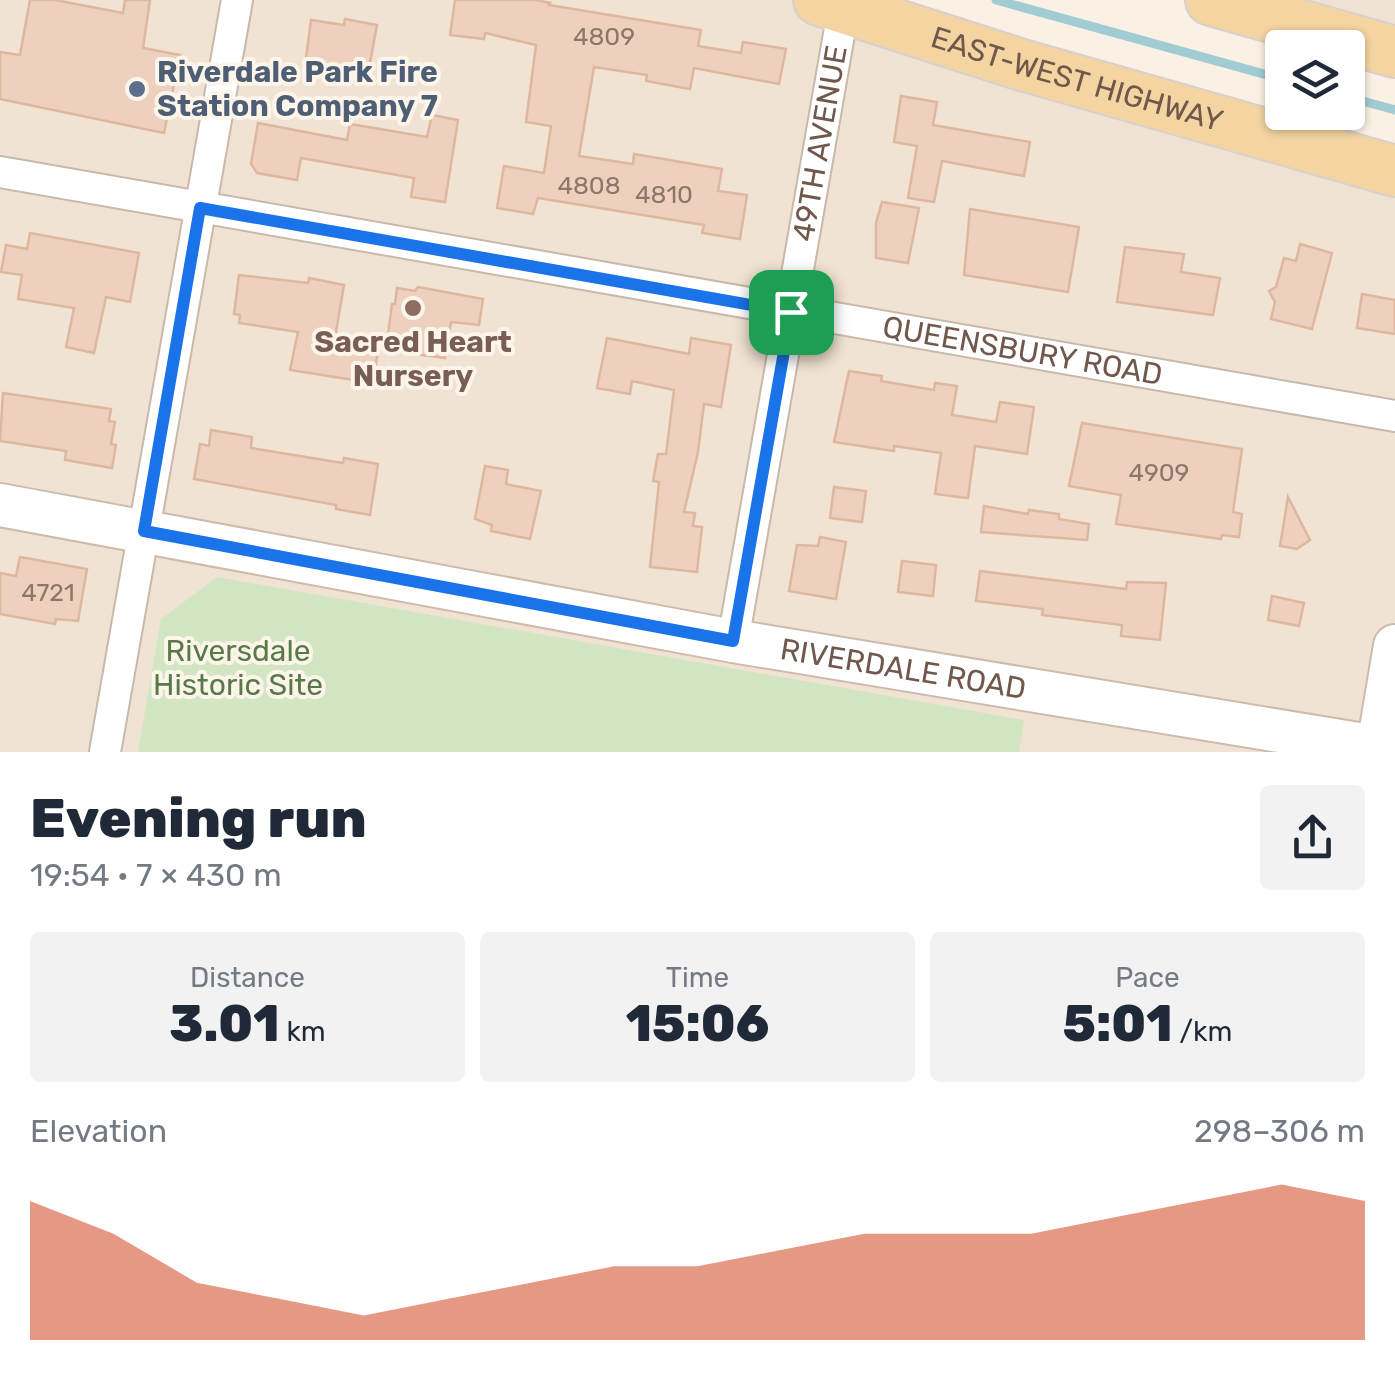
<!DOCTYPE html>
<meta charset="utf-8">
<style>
body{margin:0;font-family:Rubik,sans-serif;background:#f2f2f3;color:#1f2937;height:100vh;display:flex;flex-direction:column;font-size:38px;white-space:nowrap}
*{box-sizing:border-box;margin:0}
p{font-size:32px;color:#747a83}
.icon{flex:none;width:55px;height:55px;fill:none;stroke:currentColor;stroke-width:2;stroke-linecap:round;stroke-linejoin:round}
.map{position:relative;height:752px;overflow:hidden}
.panel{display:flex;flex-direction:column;background:#fff;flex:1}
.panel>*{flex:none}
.buttons{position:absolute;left:1265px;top:30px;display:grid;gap:20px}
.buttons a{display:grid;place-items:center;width:100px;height:100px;border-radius:10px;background:#fff;box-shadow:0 2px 8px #0004;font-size:50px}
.pin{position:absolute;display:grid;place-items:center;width:85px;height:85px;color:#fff;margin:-42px;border-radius:20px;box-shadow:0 5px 15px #0006}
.round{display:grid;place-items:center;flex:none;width:105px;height:105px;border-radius:10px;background:#f2f2f3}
.summary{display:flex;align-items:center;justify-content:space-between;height:170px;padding:0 30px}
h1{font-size:55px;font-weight:800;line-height:75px}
.stats{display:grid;grid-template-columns:repeat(3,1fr);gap:15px;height:170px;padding:10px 30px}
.stats div{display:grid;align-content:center;border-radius:10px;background:#f2f2f3;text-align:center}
.stats b{font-size:50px;font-weight:800}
.stats small{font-size:28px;font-weight:400}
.stats p{font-size:28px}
.chart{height:280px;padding:20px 30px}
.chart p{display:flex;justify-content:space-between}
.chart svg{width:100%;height:180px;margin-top:10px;fill:#db6f52;opacity:.7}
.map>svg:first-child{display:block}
</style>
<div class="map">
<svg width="1395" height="752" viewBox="0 0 1395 752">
<rect width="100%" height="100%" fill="#faf1e4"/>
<g fill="#f1e3d3">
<path d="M0,0H817L1395,170V752H0Z"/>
<path d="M1210,0H1395V52Z"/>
</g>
<path fill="#d2e6c4" d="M217,577L1024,720L1019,752H138L161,619Z"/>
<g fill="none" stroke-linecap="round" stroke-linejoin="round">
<g stroke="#a1ccd3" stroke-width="9">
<path d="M996,0L1282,79"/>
<path d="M1348,97L1395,110"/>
</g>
</g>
<g fill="#edd0be" stroke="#dfb79f" stroke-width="2.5">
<path d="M30,0H55L123,13L125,0H150L143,48L180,55L164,133L0,99V52L20,55Z"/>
<path d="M455,0H536L550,3L549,5L701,30L698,46L741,53L743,42L786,49L779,84L694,68L690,89L646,81L647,75L594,67L579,156L633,164L634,154L722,169L718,191L747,195L740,239L702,233L704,225L538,198L533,214L497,208L504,166L544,173L551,126L526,122L536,45L485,33L484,39L450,35Z"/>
<path d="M345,19L377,25L367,79L305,66L311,20L344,25Z"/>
<path d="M901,96L937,102L933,125L1030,142L1024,176L942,161L934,202L908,198L917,146L894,142Z"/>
<path d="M432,115L458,120L445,202L411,197L414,178L301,158L297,180L257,173L251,164L258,123L347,140L350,124L427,137Z"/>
<path d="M882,202L919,208L908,263L876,258V223Z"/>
<path d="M970,209L1079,227L1068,292L964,275Z"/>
<path d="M30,233L139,253L130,302L106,297L94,353L66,347L74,308L18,299L22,275L1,272L6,245L27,249Z"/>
<path d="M1300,244L1332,253L1312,329L1271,319L1275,302L1269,291L1276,287L1284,258L1296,261Z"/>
<path d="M1125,247L1184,254L1181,272L1220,278L1213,315L1117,302Z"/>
<path d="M239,275L308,283L309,278L344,285L334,344L378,350L373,383L290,370L298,332L239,323L240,315L234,314Z"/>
<path d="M418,287L483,299L479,325L451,322L445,358L386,350L392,304H395L397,288L415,291Z"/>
<path d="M1362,294L1395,300V334L1357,328Z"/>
<path d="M607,338L689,354L691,338L731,345L721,407L704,404L698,452L684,512L695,513L693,526L702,527L697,572L650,567L659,482L653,481L658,454H666L674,390L632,381L630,394L597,388Z"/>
<path d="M849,371L882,376L881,381L934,390L935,383L957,386L952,415L996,422L1000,402L1034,407L1027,454L975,446L968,498L935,494L941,453L894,446V451L834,442Z"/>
<path d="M3,393L111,409L109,421L115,422L111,444L116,445L112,468L65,460L66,451L0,441Z"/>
<path d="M1082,423L1242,449L1233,512L1242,514L1239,537L1222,535L1221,539L1116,524L1121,495L1069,486Z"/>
<path d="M211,430L252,437L251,448L343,463L344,458L378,464L370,515L336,509V505L194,479L200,444L209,446Z"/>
<path d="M485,466L508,470L506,484L541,491L530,539L491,531L492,525L475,519Z"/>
<path d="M834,487L866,491L862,522L830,518Z"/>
<path d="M1288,497L1310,540L1297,549L1280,546Z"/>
<path d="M984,506L1028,514L1029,510L1059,514V519L1089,524L1087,540L981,532Z"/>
<path d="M820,537L846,542L836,599L789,591L797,545L818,546Z"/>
<path d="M20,557L87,569L78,621L56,619L55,624L0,614V573L16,576Z"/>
<path d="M902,561L936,565L933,596L898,592Z"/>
<path d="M980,571L1126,589L1127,582L1166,583L1160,640L1121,636L1122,625L1042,615L1043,609L976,601Z"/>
<path d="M1272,596L1304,603L1299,626L1268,620Z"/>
</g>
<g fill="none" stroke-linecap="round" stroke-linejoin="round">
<g stroke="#cab9ab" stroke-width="34">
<g id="street">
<path id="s1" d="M0,172L1395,416"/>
<path id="s2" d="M733,641L845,0"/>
<path d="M105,752L237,0"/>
</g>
</g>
<g stroke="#cfbbac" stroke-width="46">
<g id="secondary">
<path id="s3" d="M0,505L733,641L1395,750"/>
<path d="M1378,747L1395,646"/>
</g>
</g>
<g stroke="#d7d0cd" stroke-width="54">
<g id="primary">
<path id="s4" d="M819,0L1022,65L1395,171"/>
<path d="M1211,0L1395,52"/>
</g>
</g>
<use href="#street" stroke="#fff" stroke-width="30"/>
<use href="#secondary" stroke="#fff" stroke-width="42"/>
<use href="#primary" stroke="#f4d4a1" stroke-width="50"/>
</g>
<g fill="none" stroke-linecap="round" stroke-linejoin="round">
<g stroke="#fff" stroke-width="20">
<path id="route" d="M200,208L791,312L733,641L144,531Z"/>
</g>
<use href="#route" stroke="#1a73e8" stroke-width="12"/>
</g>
<circle fill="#5c6f8a" stroke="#fdf5ea" stroke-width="4" cx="137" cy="89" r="10"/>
<circle fill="#8d6e63" stroke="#fdf5ea" stroke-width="4" cx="413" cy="308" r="10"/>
<g text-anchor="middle" stroke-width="8" stroke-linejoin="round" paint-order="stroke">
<g font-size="25" fill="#8f7668">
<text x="604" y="45">4809</text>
<text x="589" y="194">4808</text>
<text x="664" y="203">4810</text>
<text x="1159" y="481">4909</text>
<text x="48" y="601">4721</text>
</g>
<g font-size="30" font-weight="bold" fill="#4e5e75" stroke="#fdf5ea" text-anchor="start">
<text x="157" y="82">Riverdale Park Fire<tspan x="157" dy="34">Station Company 7</tspan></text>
</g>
<g font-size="30" fill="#70584c" stroke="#fdf5ea">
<text dy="10" stroke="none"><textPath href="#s4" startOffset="270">EAST-WEST HIGHWAY</textPath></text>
<text dy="10" stroke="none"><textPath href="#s2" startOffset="505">49TH AVENUE</textPath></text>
<text dy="10" stroke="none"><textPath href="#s1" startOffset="1038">QUEENSBURY ROAD</textPath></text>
<text dy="10" stroke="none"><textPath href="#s3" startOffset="918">RIVERDALE ROAD</textPath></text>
</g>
<g font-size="30" font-weight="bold" fill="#785e54" stroke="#fdf5ea">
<text x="413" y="352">Sacred Heart<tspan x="413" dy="34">Nursery</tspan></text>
</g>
<g font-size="30" fill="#577a48" stroke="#fdf5ea">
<text x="238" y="661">Riversdale<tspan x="238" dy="34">Historic Site</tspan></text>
</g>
</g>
</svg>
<div class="buttons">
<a><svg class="icon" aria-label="layers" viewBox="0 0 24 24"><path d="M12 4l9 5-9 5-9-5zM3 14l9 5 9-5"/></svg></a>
</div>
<div class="pin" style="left:791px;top:312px;background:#1e9e55"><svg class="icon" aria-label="arrive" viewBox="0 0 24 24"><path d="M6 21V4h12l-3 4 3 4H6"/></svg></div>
</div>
<section class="panel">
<div class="summary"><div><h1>Evening run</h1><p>19:54 · 7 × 430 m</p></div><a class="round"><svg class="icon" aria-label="share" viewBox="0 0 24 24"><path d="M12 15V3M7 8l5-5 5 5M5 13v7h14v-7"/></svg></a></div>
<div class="stats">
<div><p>Distance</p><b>3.01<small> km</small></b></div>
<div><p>Time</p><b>15:06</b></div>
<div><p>Pace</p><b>5:01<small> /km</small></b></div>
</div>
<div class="chart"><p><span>Elevation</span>298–306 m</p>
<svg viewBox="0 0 160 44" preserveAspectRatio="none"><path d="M0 44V10L10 18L20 30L30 34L40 38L50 34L60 30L70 26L80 26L90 22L100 18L110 18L120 18L130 14L140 10L150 6L160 10V44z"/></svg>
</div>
</section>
